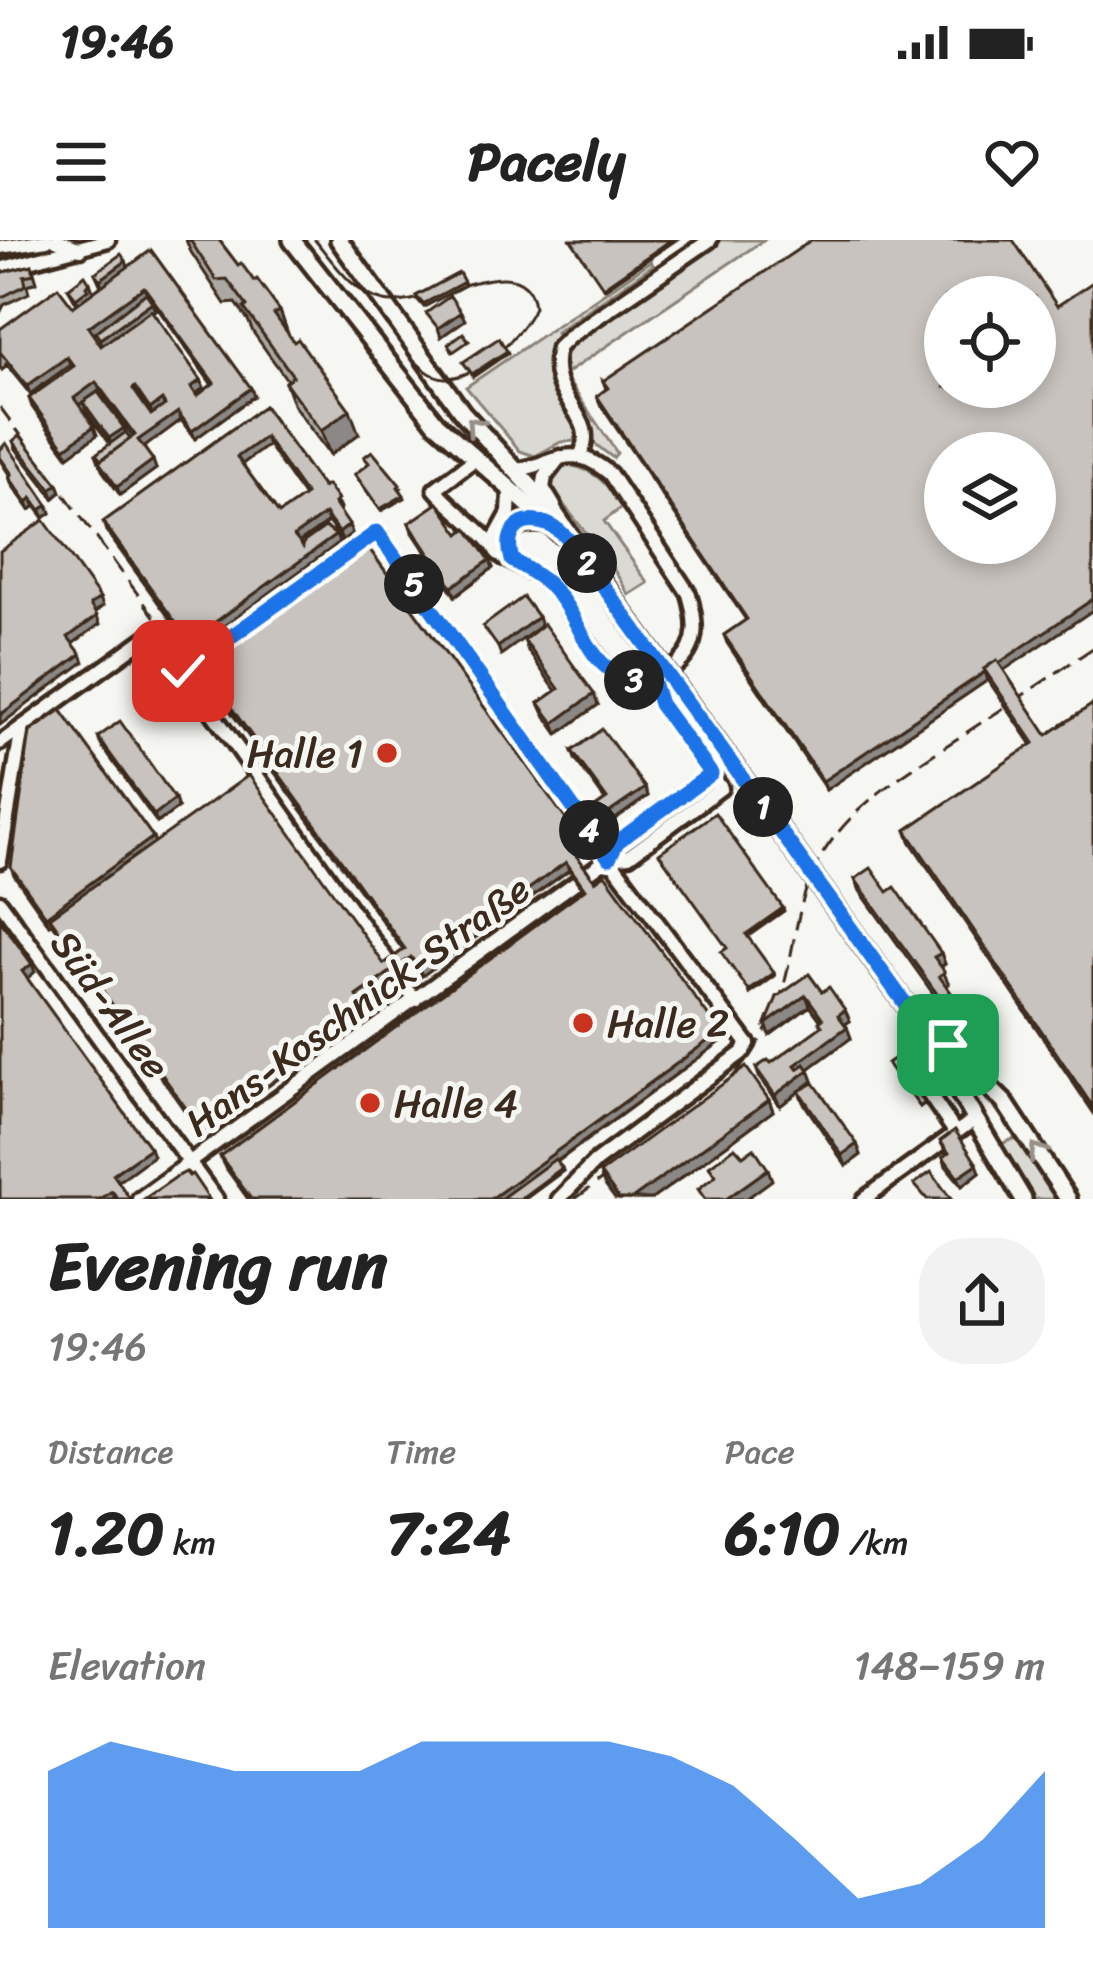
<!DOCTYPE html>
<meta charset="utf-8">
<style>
body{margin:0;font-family:Sriracha,sans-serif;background:#f2f2f2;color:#222;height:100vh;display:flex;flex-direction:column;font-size:45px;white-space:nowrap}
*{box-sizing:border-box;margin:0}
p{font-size:39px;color:#767676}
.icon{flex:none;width:66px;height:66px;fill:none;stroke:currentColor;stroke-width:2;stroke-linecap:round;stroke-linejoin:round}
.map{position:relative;height:959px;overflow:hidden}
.panel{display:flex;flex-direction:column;background:#fff;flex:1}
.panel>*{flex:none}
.tools{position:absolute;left:924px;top:36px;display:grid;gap:24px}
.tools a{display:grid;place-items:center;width:132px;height:132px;border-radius:50%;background:#fff;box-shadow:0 6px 18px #0003;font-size:60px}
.pin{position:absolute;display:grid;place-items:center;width:102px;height:102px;color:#fff;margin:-51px;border-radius:24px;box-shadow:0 6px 18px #0006}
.km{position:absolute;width:60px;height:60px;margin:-30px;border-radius:50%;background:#222;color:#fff;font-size:33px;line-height:60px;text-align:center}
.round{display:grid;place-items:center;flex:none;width:126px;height:126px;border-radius:48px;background:#f2f2f2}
.headline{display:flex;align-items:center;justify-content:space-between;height:204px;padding:0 48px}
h1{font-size:66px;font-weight:700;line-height:90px}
.stats{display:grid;grid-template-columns:repeat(3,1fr);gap:18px;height:204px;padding:12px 48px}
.stats div{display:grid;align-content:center}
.stats b{font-size:60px;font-weight:700}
.stats small{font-size:33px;font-weight:400}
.stats p{font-size:33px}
.chart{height:336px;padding:24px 48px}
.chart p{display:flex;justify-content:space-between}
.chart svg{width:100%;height:216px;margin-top:12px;fill:#1a73e8;opacity:.7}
.status{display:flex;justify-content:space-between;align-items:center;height:84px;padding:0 60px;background:#fff;direction:ltr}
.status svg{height:33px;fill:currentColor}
header{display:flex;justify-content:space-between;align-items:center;height:156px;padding:0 48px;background:#fff;font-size:54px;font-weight:700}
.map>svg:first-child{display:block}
</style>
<div class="status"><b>19:46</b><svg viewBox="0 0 49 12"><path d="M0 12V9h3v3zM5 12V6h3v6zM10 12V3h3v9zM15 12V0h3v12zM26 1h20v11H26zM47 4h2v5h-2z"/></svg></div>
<header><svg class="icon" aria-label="menu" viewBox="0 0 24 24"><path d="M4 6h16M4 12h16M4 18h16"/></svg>Pacely<svg class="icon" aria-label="heart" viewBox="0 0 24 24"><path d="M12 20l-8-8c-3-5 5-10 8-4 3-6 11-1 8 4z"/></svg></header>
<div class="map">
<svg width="1093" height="959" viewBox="0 0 1093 959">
<rect width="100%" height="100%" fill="#f6f6f2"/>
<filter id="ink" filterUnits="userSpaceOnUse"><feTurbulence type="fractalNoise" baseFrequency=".00833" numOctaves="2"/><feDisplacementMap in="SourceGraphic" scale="24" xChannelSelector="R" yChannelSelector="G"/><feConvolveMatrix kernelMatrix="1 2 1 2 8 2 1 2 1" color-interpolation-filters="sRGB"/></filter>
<g filter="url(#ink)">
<g fill="#dad9d3" stroke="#8a8278" stroke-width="3">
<path d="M717,0H764L564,135L617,213L613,218L595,204C588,170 542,137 570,103Z"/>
<path d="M651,21L653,25L556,92L559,100C536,134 563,155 578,185L574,201L561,202L535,216L520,211L466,147Z"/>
<path d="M564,225C593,226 607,245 625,265L604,281L648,343L629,355L593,295L589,297L549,246L557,229Z"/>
<path d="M1018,897L1059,959H1029L996,906Z"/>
</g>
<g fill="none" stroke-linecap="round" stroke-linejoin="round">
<g stroke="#3b2a1e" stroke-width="21">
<g id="minor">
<path d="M56,0L81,9"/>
<path d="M0,7L47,0"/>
<path d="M0,29L108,0"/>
<path d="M580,216C602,173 544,163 558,108L570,96L710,0"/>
<path d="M475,219L435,249L443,258C458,273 477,287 491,303C498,311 493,311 503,317C519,326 537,333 551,347C583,378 610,487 679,423C700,404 696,379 689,354L610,234C571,201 559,223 517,230"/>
<path d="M554,266L543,248L545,237L560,217"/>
<path d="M492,304L509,273L510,250"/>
<path d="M512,320C503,287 521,282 549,285"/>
<path d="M183,431L415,760"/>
<path d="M0,503L154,392L183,431L377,292L609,618L748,804L743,812L595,922L559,959"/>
<path d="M609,618L629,616L721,548L660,464L652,439"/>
<path d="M0,621L22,487"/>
<path d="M0,662L216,959"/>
<path d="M905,819L955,892"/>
<path d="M139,959L609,618L617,602L711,534"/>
<path d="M864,959L975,879"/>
</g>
</g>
<g stroke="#3b2a1e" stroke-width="24">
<g id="major">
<path d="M292,0L436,183L561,294"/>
<path d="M339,0L462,172L554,272L617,364"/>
<path d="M884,735L914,776L1023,959"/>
<path d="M921,781L1005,863L1068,959"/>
</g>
</g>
<use href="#minor" stroke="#f6f6f2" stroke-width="12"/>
<use href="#major" stroke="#f6f6f2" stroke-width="15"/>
<g stroke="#3b2a1e" stroke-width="3">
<path d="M315,0C333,22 354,54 384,61C427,71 527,0 534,67C523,94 477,139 445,138C431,137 422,128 412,118"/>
<path d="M363,52L420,129"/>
</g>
<g stroke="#3b2a1e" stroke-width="3" stroke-dasharray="18 9" stroke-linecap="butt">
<path d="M0,167L195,432"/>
<path d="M715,856C748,823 774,786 785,741C796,698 798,657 820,618C854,561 911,530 964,494C1007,466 1050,437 1093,408"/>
<path d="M575,959L628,920"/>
</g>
<g stroke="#3b2a1e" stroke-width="24" stroke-linecap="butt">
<path id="major-bridge" d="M617,364L884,735"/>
</g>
<use href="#major-bridge" stroke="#f6f6f2" stroke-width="15"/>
</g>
<g fill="#aca8a3" stroke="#3b2a1e" stroke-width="3" fill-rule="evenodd">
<path d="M186,0H219L238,25L280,71L288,94L359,194L330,215L294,166L285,142L287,140L253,92L248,80L236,63L225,64L191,12Z"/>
<path d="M32,25L37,42L27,45L29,53L4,65L0,73V33Z"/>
<path d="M129,27L254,156L195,199L181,180L144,207L156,229L120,255L102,230L96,214L110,204L86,171L83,162L79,165L97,195L68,216L32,167L29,158L72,128L70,125L30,154L5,123L7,126L2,130L0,127V89L73,67L77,64L68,48L93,51L90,55L101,46L95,33ZM148,55L212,145L197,156L196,154L204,148L201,140L152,72L155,70ZM100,150L133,197L130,199L98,152Z"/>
<path d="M459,33L465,45L424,67L417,59L416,56Z"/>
<path d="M603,141L1003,430L1047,495L1093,464V872L910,601L906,590L1032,505L988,440L826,550L727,403L724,395L746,380L600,164L597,156L606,149Z"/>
<path d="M264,166L323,248L341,268L339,270L352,293L342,301L328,282L299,303L303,307L339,303L192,409L106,291L103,282ZM268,205L304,257L279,274L242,224Z"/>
<path d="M13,201L58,244L61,252L54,258L16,209Z"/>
<path d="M0,210L48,265L51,273L44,278L35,266L30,270L12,245L9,237L10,236L0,220Z"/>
<path d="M356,236L401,248L400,249L405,258L381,271Z"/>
<path d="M409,283L460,294L490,320L493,328L455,356L412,291Z"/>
<path d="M524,400L598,465L558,494L544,474L539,463L556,451L528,411Z"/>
<path d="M199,423L570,585L605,560L575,519L572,511L645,548L648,556L572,609L595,641L723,800L557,922L563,931L525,959H248L223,924L220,916L583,650L569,630L422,736L414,725L362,763L367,775L201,894L52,683L49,685L14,635L11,627L155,603L384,724L403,710L202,432Z"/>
<path d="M98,497L178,568L157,583L101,505Z"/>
<path d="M855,639L888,652L941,713L945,724L941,727L949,744L946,746L959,769L949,776L860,651Z"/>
<path d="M822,752L845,770L850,781L845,784L851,798L808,829L813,841L803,849L857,904L861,915L846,926L803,862L799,851L780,866L760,839L756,828L771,823L821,787V781L810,766L770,795L777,757Z"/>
<path d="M769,860L773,871L652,959H615L604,944L600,933Z"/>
<path d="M940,901L980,932L962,946L946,926L943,917L947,914Z"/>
</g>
<g fill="#8c8885" stroke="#3b2a1e" stroke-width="3">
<path d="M671,0H676L604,49L603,47Z"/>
<path d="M126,21L129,29L103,49L100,40Z"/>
<path d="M90,43L93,51L90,54L91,58L79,67L76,58Z"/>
<path d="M144,47L148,55L91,96L88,87Z"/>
<path d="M152,62L155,70L103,107L100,99Z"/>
<path d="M280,71L288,94L274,74Z"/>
<path d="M461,72L465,80L441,97L438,88Z"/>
<path d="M507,111L508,113L473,137L472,134Z"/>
<path d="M67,117L70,125L30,154L27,146Z"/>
<path d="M201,140L204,148L194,155L191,147Z"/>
<path d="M96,142L100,150L77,167L74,158Z"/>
<path d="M251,148L254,156L195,199L192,191Z"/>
<path d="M162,160L165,169L153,177L150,169Z"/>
<path d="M350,170L359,194L330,215L321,191Z"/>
<path d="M178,172L181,180L142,209L138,200Z"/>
<path d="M94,186L97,195L68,216L65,208Z"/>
<path d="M124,188L127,196L112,207L109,198Z"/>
<path d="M265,197L268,205L241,225L237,217Z"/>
<path d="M153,220L156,229L120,255L117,247Z"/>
<path d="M58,244L61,252L54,258L51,249Z"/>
<path d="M32,258L35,266L30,270L27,262Z"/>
<path d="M48,265L51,273L44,278L41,270Z"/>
<path d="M325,274L328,282L297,304L294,296Z"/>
<path d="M349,285L352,293L342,301L339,293Z"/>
<path d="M336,295L339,303L192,409L189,401Z"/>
<path d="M490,320L493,328L455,356L452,347Z"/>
<path d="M100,358L103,366L93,374L90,365Z"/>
<path d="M1093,359V370L991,439L986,431Z"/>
<path d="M97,376L100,384L71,405L68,397Z"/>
<path d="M538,377L541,386L501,415L498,407Z"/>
<path d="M81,414L84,422L0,485V475Z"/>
<path d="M985,432L988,440L826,550L823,541Z"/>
<path d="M594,454L598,465L558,494L554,483Z"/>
<path d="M645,548L648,556L570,611L566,602Z"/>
<path d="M175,559L178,568L157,583L154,575Z"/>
<path d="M153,597L156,606L50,677L52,683L49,685L46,676Z"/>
<path d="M566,622L569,630L422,736L419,728Z"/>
<path d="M783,668L784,671L747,697L746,694Z"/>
<path d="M941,713L945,724L938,728L934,717Z"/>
<path d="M411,717L414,725L360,765L357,756Z"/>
<path d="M32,724L35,732L25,740L22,731Z"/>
<path d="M774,733L775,736L750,754L749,751Z"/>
<path d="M806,755L810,766L770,795L766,784Z"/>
<path d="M955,758L959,769L949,776L945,765Z"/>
<path d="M364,767L367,775L201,894L198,885Z"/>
<path d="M845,770L850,781L842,786L838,775Z"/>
<path d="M847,787L851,798L799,836L795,825Z"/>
<path d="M720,792L723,800L505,959H491Z"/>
<path d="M809,830L813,841L780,866L775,855Z"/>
<path d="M769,860L773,871L652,959H632Z"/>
<path d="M857,904L861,915L846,926L842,915Z"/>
<path d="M150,908L153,916L116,943L113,934Z"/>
<path d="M977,924L980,932L962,946L958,937Z"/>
<path d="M562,928L563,931L525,959H520Z"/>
<path d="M768,929L772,940L746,959H726Z"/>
<path d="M112,951L115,959H100Z"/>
</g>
<g fill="#c8c3be" stroke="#3b2a1e" stroke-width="3" fill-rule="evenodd">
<path d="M190,0H219L238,25L241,23L254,41L257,39L280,71L274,74L294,102L298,99L350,170L321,191L285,142L293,136L244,68L247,66L227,39L216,40Z"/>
<path d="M571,0H671L603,47Z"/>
<path d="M812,0H1013L1057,66L1093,42V359L999,423L997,420L984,429L986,431L823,541L724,395L747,379L597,156L608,148L603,141ZM945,57H1035V147H945ZM945,213H1035V303H945Z"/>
<path d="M151,10L251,148L192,191L178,172L138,200L153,220L117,247L99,222L135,195L96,142L74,158L94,186L65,208L29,158L74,126L67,117L27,146L0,112V89L58,47L73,67ZM144,47L214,143L197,156L191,147L201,140L151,70L101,106L88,87ZM135,147L150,169L162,160L165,165L151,175L133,149Z"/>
<path d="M121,14L126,21L100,40L95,33Z"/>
<path d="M32,25L34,34L24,36L26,45L0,58V33Z"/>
<path d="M459,33L464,42L423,64L416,56Z"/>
<path d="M85,35L90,43L86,46L88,49L76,58L68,48Z"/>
<path d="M146,53L152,62L100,99L95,92Z"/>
<path d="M450,56L461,72L438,88L426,73Z"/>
<path d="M463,93L469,101L453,112L448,104Z"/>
<path d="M499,98L507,111L472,134L463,122Z"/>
<path d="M98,152L124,188L109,198L83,162Z"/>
<path d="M264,166L323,248L327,245L338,260L334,263L349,285L339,293L325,274L294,296L303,307L304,302L325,287L336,295L189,401L103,282ZM265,197L306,255L279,274L237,217Z"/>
<path d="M126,192L130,199L101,220L96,214Z"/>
<path d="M20,195L58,244L51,249L13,201Z"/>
<path d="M6,203L48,265L41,270L32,258L27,262L9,237L12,234L0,217V210Z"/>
<path d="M372,211L400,245L398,247L404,255L380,269L355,234L369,223L364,217Z"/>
<path d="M438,263L460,294L467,288L490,320L452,347L409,283Z"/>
<path d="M44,280L100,358L90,365L97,376L68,397L81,414L0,475V311Z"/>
<path d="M365,303L570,585L607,559L572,511L602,489L645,548L566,602L595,641L605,634L720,792L491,959H251L220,916L585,649L566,622L419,728L411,717L357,756L364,767L198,885L50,677L249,535L384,724L405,709L199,423Z"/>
<path d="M523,357L538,377L498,407L483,386Z"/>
<path d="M544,384L594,454L554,483L539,463L559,449L524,400Z"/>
<path d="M997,420L1047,495L1093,464V867L906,590L1034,503L984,429Z"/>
<path d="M61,470L153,597L46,676L11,627L30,492Z"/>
<path d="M120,481L175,559L154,575L98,497Z"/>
<path d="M715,573L783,668L746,694L774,733L749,751L721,712L727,708L659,613Z"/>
<path d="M871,628L888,652L895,647L941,713L934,717L945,732L939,736L955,758L945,765L855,639Z"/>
<path d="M0,680L32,724L22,731L150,908L113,934L130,959H118L112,951L100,959H0Z"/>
<path d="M809,734L822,752L829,747L845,770L838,775L847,787L795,825L798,829L805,824L809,830L775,855L756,828L768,820L771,823L822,786L819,782L823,779L806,755L766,784L777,757Z"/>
<path d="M897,816L906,829L896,836L887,823Z"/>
<path d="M746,827L769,860L632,959H619L600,933Z"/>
<path d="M915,841L925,854L920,857L925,863L920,867L906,848Z"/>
<path d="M814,843L857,904L842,915L799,851Z"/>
<path d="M955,890L977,924L958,937L943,917L949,913L940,901Z"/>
<path d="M735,907L743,916L754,908L768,929L726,959H705L698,949L716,935L709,926Z"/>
<path d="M555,919L562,928L520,959H505L503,957Z"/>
<path d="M186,932L189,936L192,934L209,959H144L176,937Z"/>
<path d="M931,932L951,959H927L914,944Z"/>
</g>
<defs><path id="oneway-chevron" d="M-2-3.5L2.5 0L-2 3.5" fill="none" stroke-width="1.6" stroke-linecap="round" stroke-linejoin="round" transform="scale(3)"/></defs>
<g stroke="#989088">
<use href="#oneway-chevron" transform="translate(474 185) rotate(-132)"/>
<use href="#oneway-chevron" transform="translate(1037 911) rotate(-123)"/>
</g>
</g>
<g fill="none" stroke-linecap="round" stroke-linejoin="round" filter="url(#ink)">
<g stroke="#fff" stroke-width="24">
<path id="route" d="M183,431L377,292L609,618L617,602L711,534L660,464L652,439C587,445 587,383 552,348C541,336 525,328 512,320C504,293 518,275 547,284C564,290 578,311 588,325L914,776L948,805"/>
</g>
<use href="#route" stroke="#1a73e8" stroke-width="15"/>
</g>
<g fill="#c8321e" stroke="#f6f6f2" stroke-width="4.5">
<circle cx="387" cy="513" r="12"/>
<circle cx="583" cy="783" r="12"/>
<circle cx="370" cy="863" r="12"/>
</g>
<g text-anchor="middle" stroke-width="10" stroke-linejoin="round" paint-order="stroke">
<g font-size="39" fill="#3b2a1e" stroke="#f6f6f2" text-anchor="start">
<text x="363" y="527" text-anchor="end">Halle 1</text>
<text x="607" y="797">Halle 2</text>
<text x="394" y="877">Halle 4</text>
</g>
<g font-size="39" fill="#3b2a1e" stroke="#f6f6f2">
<text transform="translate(111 764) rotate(54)" y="14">Süd-Allee</text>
<text transform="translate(357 765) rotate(-36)" y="14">Hans-Koschnick-Straße</text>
</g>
</g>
</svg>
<div class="tools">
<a><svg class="icon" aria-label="locate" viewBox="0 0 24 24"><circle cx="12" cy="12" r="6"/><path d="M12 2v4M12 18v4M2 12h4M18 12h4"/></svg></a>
<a><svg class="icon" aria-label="layers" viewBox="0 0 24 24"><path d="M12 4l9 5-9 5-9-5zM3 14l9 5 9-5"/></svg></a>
</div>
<div class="pin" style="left:948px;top:805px;background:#1e9e55"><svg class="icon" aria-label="arrive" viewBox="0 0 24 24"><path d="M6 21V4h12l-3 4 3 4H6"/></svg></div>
<div class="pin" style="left:183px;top:431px;background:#d93025"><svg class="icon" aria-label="check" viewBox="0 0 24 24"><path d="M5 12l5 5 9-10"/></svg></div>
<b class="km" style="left:763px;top:567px">1</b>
<b class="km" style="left:587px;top:323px">2</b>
<b class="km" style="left:634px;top:440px">3</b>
<b class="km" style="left:589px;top:590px">4</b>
<b class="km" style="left:414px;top:344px">5</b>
</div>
<section class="panel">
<div class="headline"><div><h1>Evening run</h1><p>19:46</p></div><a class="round"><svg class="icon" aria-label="share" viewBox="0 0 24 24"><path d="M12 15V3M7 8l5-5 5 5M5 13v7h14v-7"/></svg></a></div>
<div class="stats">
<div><p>Distance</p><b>1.20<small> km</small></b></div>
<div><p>Time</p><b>7:24</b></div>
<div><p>Pace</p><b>6:10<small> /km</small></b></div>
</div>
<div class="chart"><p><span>Elevation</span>148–159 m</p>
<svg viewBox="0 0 160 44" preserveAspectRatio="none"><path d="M0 44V12L10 6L20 9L30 12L40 12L50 12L60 6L70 6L80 6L90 6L100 9L110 15L120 26L130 38L140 35L150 26L160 12V44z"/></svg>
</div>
</section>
